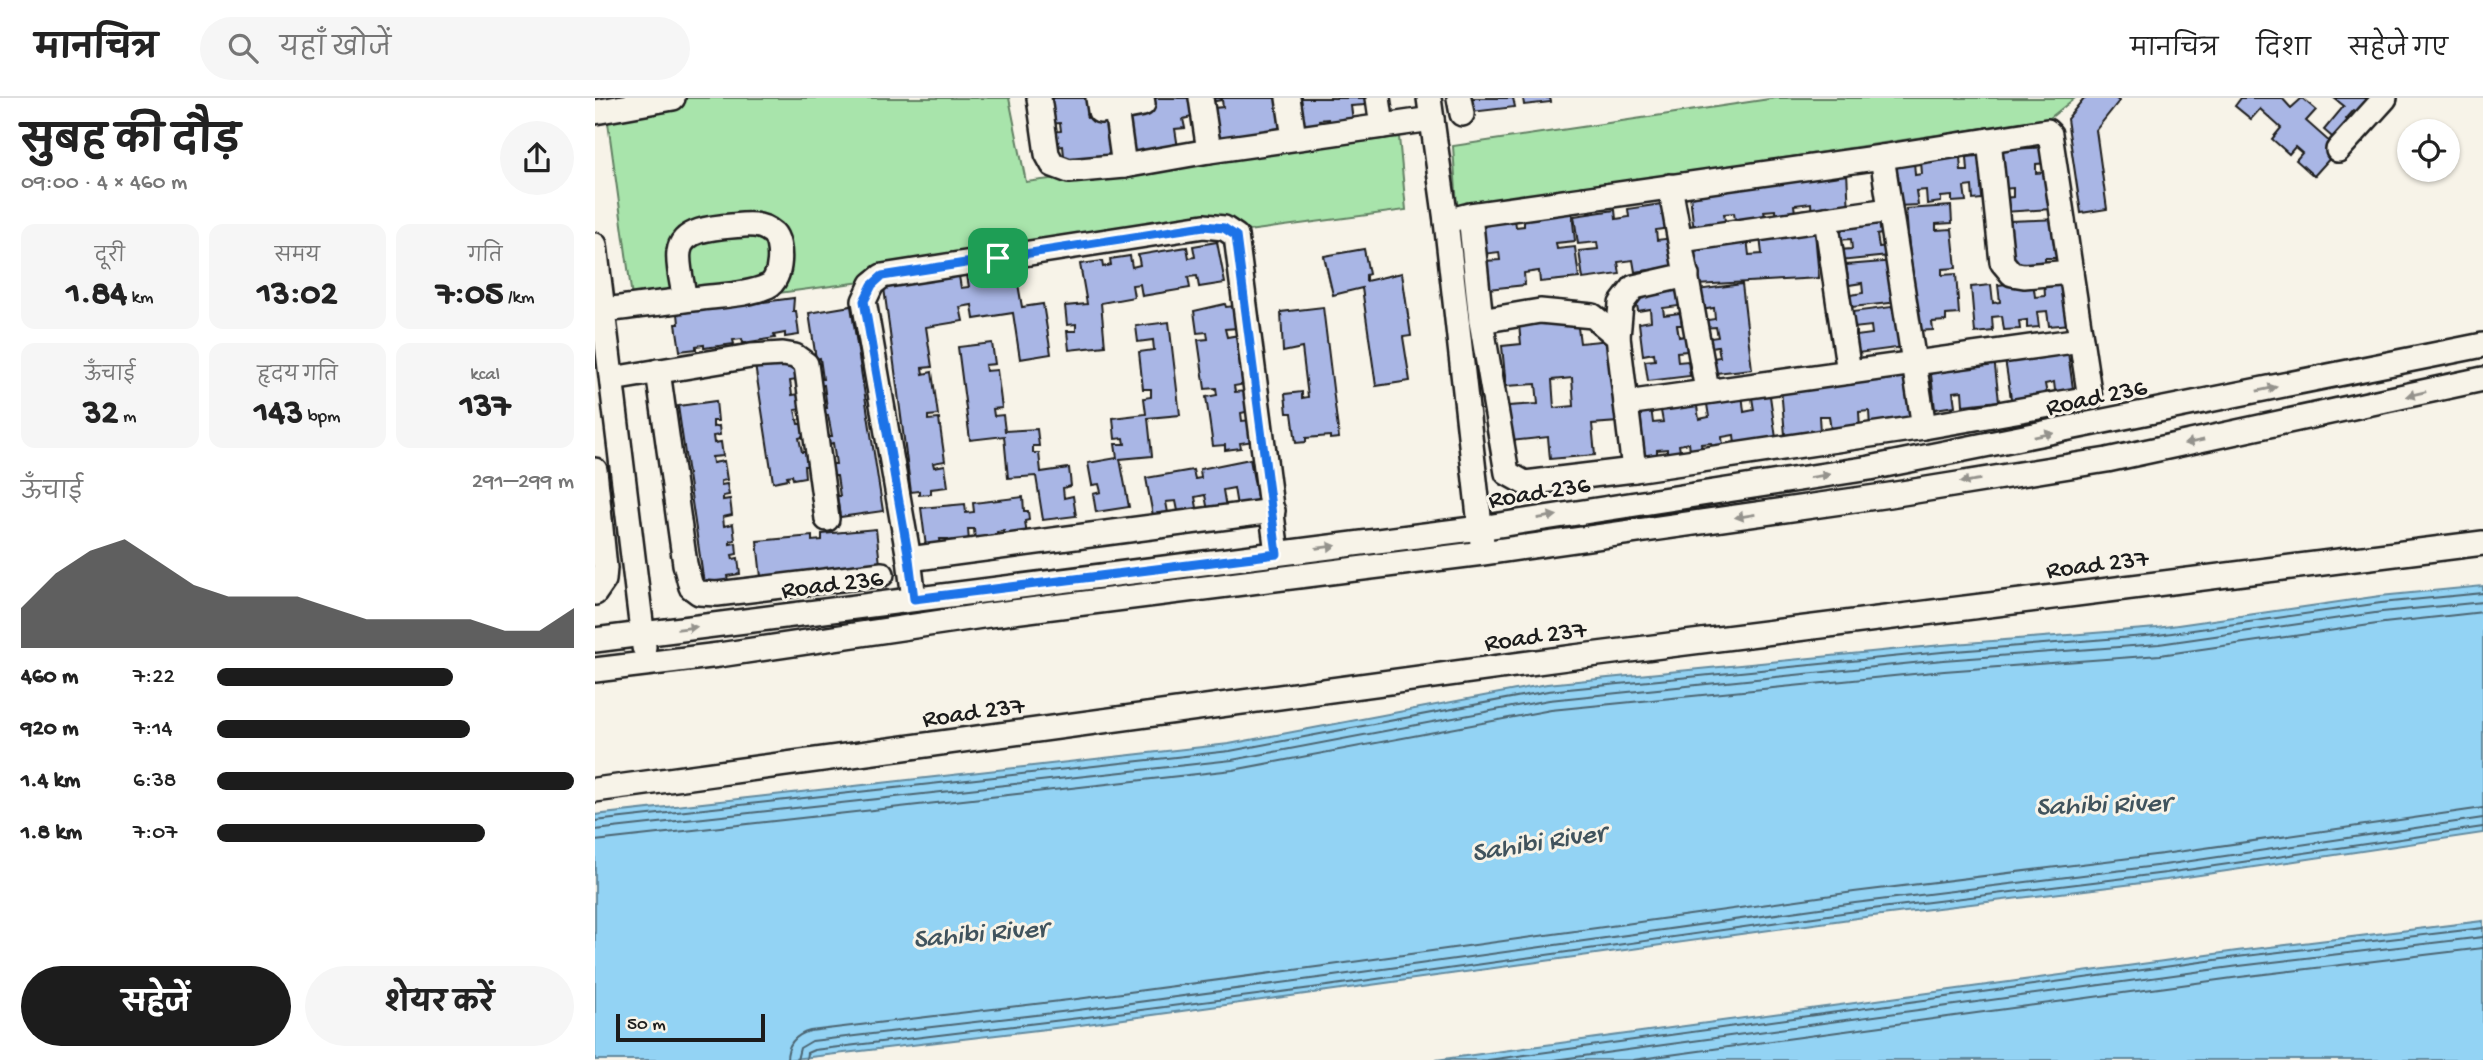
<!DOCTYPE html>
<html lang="hi">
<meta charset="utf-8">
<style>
body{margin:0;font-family:"Gochi Hand","Playpen Sans Deva",sans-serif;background:#f6f6f6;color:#222;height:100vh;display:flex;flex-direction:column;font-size:26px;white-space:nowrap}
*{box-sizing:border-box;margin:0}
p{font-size:23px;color:#767676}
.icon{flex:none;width:38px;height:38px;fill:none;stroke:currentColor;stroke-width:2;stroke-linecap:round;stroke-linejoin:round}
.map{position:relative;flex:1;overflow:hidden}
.details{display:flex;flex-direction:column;background:#fff;width:595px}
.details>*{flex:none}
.buttons{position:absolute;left:1802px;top:21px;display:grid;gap:14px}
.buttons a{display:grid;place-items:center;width:63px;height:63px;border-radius:50%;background:#fff;box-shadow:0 2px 5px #0004;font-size:35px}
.scale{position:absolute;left:21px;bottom:18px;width:149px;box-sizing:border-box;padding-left:7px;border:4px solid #1c1c1c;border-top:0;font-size:19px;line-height:24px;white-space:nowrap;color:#1c1c1c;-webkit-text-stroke:5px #f7f3e8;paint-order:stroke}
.pin{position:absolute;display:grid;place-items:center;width:60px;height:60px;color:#fff;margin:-30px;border-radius:14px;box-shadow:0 4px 10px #0006}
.round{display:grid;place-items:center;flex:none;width:74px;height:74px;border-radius:37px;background:#f6f6f6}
.headline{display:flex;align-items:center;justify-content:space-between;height:119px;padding:0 21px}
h1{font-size:38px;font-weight:700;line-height:52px}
.figures{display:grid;grid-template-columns:repeat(3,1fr);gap:10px;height:119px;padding:7px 21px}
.figures div{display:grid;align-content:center;border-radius:14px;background:#f6f6f6;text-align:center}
.figures b{font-size:35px;font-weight:700}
.figures small{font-size:19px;font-weight:400}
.figures p{font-size:19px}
.chart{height:196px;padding:14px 21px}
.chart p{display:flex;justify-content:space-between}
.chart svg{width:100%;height:126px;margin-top:7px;fill:#1c1c1c;opacity:.7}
.cta{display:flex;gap:14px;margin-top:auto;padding:14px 21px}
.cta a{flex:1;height:80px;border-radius:42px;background:#1c1c1c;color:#fff;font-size:28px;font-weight:700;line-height:80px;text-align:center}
.cta a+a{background:#f6f6f6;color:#222}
ul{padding:0 21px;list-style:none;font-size:23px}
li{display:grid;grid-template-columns:112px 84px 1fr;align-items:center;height:52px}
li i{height:18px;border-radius:9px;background:#1c1c1c}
header{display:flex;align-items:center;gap:42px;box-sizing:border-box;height:98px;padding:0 35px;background:#fff;border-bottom:2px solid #e0e0e0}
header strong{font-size:33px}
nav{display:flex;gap:38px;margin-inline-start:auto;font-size:24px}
.search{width:490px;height:63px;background:#f6f6f6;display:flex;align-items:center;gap:18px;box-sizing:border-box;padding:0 24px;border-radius:38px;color:#767676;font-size:26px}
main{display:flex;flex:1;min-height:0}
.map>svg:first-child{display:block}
</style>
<header>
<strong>मानचित्र</strong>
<div class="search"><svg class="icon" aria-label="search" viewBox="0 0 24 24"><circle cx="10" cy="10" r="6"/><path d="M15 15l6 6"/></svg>यहाँ खोजें</div>
<nav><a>मानचित्र</a><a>दिशा</a><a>सहेजे गए</a></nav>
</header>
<main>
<section class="details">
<div class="headline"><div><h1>सुबह की दौड़</h1><p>09:00 · 4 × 460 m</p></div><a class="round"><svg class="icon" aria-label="share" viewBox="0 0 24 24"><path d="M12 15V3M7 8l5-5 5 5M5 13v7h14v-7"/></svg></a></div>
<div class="figures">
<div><p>दूरी</p><b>1.84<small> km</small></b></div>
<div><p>समय</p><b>13:02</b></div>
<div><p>गति</p><b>7:05<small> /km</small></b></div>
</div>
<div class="figures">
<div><p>ऊँचाई</p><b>32<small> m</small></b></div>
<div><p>हृदय गति</p><b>143<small> bpm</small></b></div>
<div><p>kcal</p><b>137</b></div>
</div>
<div class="chart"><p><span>ऊँचाई</span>291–299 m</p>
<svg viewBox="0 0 160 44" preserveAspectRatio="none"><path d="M0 44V30L10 18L20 10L30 6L40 14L50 22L60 26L70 26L80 26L90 30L100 34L110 34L120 34L130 34L140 38L150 38L160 30V44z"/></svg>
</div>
<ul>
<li><b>460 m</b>7:22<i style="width:66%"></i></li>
<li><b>920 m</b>7:14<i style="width:71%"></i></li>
<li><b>1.4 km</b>6:38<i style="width:100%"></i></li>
<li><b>1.8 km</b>7:07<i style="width:75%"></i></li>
</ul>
<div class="cta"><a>सहेजें</a><a>शेयर करें</a></div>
</section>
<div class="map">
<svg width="1888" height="962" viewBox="0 0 1888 962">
<rect width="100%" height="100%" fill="#f7f3e8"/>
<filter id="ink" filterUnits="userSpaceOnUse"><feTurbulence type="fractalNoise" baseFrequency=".0143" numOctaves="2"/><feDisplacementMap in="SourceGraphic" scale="14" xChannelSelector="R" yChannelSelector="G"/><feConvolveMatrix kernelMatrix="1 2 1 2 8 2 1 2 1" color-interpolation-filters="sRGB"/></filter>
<g filter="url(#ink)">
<g fill="#a8e4ab" stroke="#628064" stroke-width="2">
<path d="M91,0H414L431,84L804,39L811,112L39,214L11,10Z"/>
<path d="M1181,0H1480L1455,20L862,109L858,48Z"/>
</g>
<g fill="#93d3f4" stroke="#638a9e" stroke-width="2">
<path d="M1888,488V735L1571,782L1262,820L485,927L190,962H0V717L634,646L952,586L1347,547L1562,530L1785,498Z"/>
<path d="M1888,823V962H841L1642,853Z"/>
</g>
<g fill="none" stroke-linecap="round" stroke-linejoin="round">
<g stroke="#4c6572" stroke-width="2">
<path d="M0,723L635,653L953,593L1347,554L1563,537L1786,505L1888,495"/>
<path d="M0,732L637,662L954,602L1348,562L1564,546L1787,514L1888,504"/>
<path d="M0,743L638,672L956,612L1349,573L1565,557L1789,525L1888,514"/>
<path d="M192,962C192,947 200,937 215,933L482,901L729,868L1259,794L1568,756L1888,710"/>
<path d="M202,962L205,950L217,943L483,912L731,879L1260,805L1569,767L1888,720"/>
<path d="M211,962L212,955L219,952L484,920L732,888L1261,813L1571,775L1888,729"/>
<path d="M893,962L1642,859L1888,830"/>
<path d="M959,962L1644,868L1888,839"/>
<path d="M1038,962L1645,879L1888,850"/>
</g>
</g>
<g fill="#a9b6e5" stroke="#1c1c1c" stroke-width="2" fill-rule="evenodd">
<path d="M450,0H498L500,15L491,16L492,20L510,18L519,21L518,61L470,67L468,48L460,49L458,34L466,33L465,25L453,26Z"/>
<path d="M547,0H595L597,19L588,21L590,30L580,31L583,50L535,57L526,25Z"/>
<path d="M614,0H682L688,35L625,46L619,10L628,9L627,2L614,4Z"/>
<path d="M704,0H769L770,7L756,8L759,30L734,33L733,21L724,22L725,34L708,35Z"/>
<path d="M875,0H918L920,9L877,14Z"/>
<path d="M928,0H955L956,4L929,7Z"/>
<path d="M1489,0H1520L1524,3L1501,32L1512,111L1486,115L1472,21Z"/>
<path d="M1646,0H1687L1696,10L1707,0L1721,12L1711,23L1737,46L1731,53L1737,58L1719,78L1701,62L1707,55L1700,49L1694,56L1677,41L1686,30L1665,11L1656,21L1640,8Z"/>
<path d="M1739,0H1776L1767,18L1759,12L1751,21L1759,28L1744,45L1729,32L1749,8Z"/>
<path d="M1451,49L1453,65L1441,66V75L1453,74L1456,111L1409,114L1408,100L1418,99V90L1407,91L1404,52Z"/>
<path d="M1392,57L1396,100L1378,102L1377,88L1369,89L1371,103L1357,104V98L1346,99V104L1332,106L1331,92L1321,93L1323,107L1302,108L1298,65L1319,63L1320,77L1327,76L1326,63L1365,59L1366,73H1373L1372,59Z"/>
<path d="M1252,73L1254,116L1217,120L1216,105L1199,107L1201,122L1181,124L1180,112L1169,113L1171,126L1141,129L1139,115L1129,116L1131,130L1099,134L1094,87Z"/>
<path d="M1073,105L1076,130L1061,132L1062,142L1078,140L1081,168L1040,174L1038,162L1023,164L1025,176L988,181L984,153L1003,151L1002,144L983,146L979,118L1020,112L1021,121L1034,119L1033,111Z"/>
<path d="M1356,108L1357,125L1341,126V132L1357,131L1361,170L1347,171V177L1361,176L1364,216L1351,217V223L1337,224L1338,232L1321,233L1311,111Z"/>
<path d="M977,115L980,143L961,145L962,151L980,149L984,180L945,184L944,173L929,175L930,187L893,191L889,163L905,162L904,154L888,156L885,125L920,121L921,129L929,128V120Z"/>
<path d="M1288,118L1290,135L1282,137L1284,149L1291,148L1293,158L1245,163L1244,152L1257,151L1256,141L1243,142L1241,125Z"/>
<path d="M1464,121L1466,160H1450V164H1440V169L1416,170L1414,123Z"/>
<path d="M1220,134L1224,180L1101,187L1098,145L1152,140L1154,157L1167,156L1165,139Z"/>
<path d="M622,144L630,185L604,189L602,178L593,179L595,190L547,198L545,186L537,187L539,199L506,205L510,248L474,252L472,233H481V226L472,227L470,208L492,206L485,166L507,163L508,169L516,167L515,161L535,158L537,169L545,167L543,157L592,149L594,160L600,159L598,148Z"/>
<path d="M769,151L774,176L771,177V183L807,175L816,238L808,239L815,283L781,288L767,190L738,197L729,158Z"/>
<path d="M1300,163L1304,204L1257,209L1255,197L1268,195L1267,185L1254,187L1251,167Z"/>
<path d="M420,169L427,209L448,206L456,256L425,261L418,215L379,221L377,207L365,209L368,223L331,229L337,269L327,270L328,276L337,274L343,317L333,318V322L344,321L350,363L338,365L339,369L350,367L353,389L336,391V396L324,397V393L316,394L289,190L364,178L366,190L374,189L372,177L392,174L393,182L400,181L398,173Z"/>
<path d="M1471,180L1476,226L1454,228L1452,213L1442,214L1444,229L1432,230V222L1424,223L1425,231L1409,232L1407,218L1397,219L1398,233L1380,235L1376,189L1396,187L1398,205L1405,204L1403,187L1438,183L1440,199L1450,198L1449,182Z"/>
<path d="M1147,186L1157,271L1112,276L1111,261L1125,259L1123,248L1110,250L1108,241L1123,239L1121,229L1107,230L1106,223L1120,221L1119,210L1105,212L1102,192Z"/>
<path d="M1081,191L1084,208L1068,210L1069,217L1085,215L1087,227H1082L1084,239L1090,238L1092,253L1082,254L1083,264L1093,263L1095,278L1053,283L1050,263L1060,262L1059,255L1048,257L1044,225L1056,223L1055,211L1043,213L1040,195Z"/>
<path d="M199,200L198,213H201L204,237L190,239V235L179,237L180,240L148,245L147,241L138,242L139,246L109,250V247L101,248V251L85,253L81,226H84L83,215Z"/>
<path d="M630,206L631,209L640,208L643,230L630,231L632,239L644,237L651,286L639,288L640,294L652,293L655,313L646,315L647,323L656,322L659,343L645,345L646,350L630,352V347L618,348L611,299L622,297L621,290L610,291L603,242L613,241L612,234L602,235L599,213Z"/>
<path d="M256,208L288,413L245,419L242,398H245L242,378H239L237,366H241L238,345L234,346L232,338H237L233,317L229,318L228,310H232L229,287L225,288L224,281H228L225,260L221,261L214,215Z"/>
<path d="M1304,208L1306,224L1300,225L1301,232L1307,231L1309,249L1263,255L1261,238L1277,236L1276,228L1259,230L1257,214Z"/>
<path d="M728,209L744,340L735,341V338L711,340V344L701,345L697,315H692L690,296L707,294V300L713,299L707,250L688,254L686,214Z"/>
<path d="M982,222L985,245L1015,242L1023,324L997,326L1000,357L955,361L953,339L916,343L913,308L943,306L941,286L911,288L907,248L926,246L924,227ZM977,280L979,308L959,310L957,282Z"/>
<path d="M574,224L585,317L553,320L557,358L525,361L534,409L501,414L498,396L506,394L504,386L497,387L493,365L522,360L520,346H530L529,340L520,341L518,320L551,316L549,300L556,299V291H548L544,254L559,252L558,242L543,244L541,228Z"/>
<path d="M397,245L400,266L390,267L391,273L402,272L407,310L398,311L399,318L408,317L410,333L442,331L444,348H438V355H444L446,374L474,370L476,388L468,390L469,400L478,398L481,418L448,422L441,378L413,380L409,338L375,342L363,249Z"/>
<path d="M1472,247L1479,298L1461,301L1459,284L1450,286L1453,302L1417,307L1409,255Z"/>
<path d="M1399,260L1404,303L1368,307L1367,293L1358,294L1360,308L1340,311L1335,268Z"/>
<path d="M193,262L195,270L200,269L202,282L195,283L197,297L204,296L206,311L200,312L203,326H209L211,338L204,340L207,354H213L215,368H209L210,379L198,381L197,377L192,378L193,381L178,384L160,267L176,265V269L180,268V264Z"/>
<path d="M1314,272L1315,327L1275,330L1274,313L1264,314L1265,331L1236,333L1234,318H1224L1225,334L1190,337L1186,290Z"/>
<path d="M1174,291L1181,340L1140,346L1139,337L1127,339L1128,348L1117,349L1116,345L1106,346L1107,351L1095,352L1094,345L1084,347L1085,353L1072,355V351L1062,352V356L1049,358L1045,310L1056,309L1058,325L1068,324L1065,307L1101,302L1104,321L1114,319L1111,300L1147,295L1149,314L1159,312L1156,294Z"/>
<path d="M121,303L123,323H118V329L124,328L125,337L118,338L119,345L126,344L128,358L117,359L118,365L129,363L132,382L126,383V387L132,386L134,397L128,398V402L135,401L137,417L128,419L129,428L138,426L140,442L135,443V446L141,445L142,456L137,457L138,461L143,460L145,476L132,478L133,483L109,486L83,308Z"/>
<path d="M655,361L663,404L642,408L639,390L628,392L631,410L613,413L610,397L600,399L603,415L584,418L581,403L571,404L574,420L559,423L551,380L598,372L600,381L606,380L605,371Z"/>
<path d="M428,399L429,413H433L434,422L430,423L432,438L410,440L409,433L402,434L403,441L380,443L379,431H373L374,444L353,446V441H345L346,447L331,449L326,410L370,406L371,415L379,414L378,405Z"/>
<path d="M281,431L285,466L166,479L162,443L217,438V443L227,442V436Z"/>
</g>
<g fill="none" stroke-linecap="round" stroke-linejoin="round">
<g stroke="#1c1c1c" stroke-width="28">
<g id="minor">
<path d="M444,0L452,56L458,67L474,73L529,68L614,53L837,21"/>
<path d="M503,0L505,13L521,11"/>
<path d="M606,0L614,53"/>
<path d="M693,0L699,40"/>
<path d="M783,0L787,28"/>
<path d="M834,0L851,123L887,445"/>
<path d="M864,0L867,16"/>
<path d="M0,14L78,0"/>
<path d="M1394,42L1407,164L1417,176L1429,178L1476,174"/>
<path d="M1743,52L1790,0"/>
<path d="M1287,59L1329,329"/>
<path d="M529,68L521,11L548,6L547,0"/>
<path d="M1075,88L1112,292"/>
<path d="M1231,121L1254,274"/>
<path d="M851,123L875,117L1287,59L1452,33L1455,36L1495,300L1329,329L1039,372L1023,239L998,218L945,213L886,223L875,117"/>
<path d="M1086,142L1294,112"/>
<path d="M0,147L49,549"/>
<path d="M8,212C44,208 79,203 115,199C134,197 155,196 173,188C187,182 188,145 178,135C169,127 159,126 148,127C128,129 87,128 84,154C82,166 88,189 90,202"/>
<path d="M886,223L912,375L930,385L1039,372"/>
<path d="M1023,239L1026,206L1039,189L1092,177"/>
<path d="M63,273L90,466L96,489L104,495L122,496L287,476"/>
<path d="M17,281L156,258L188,256L200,258L211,266L232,421"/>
<path d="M1031,305L1486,242"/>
<path d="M0,372L10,470L9,482L0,495"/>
<path d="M314,461L678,413"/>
<path d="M319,501L314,461L269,203L277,186L287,178L609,128L629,130L641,138L682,455"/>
<path d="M0,542L885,430L1275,370L1888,247"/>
<path d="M0,572L124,557L394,517L888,455L1295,397L1512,362L1888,281"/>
<path d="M0,692L979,559L1888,445"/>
</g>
</g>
<use href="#minor" stroke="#f7f3e8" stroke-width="23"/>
</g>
<defs><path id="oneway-solid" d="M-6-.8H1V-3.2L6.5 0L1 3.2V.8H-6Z" transform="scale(1.75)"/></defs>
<g fill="#94928c">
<use href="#oneway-solid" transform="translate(1672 291) rotate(-12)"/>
<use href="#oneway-solid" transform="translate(1821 296) rotate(167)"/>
<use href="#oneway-solid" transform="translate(1449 337) rotate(-12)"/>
<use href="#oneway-solid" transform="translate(1599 344) rotate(168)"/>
<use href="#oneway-solid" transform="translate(1225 378) rotate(-9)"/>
<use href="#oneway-solid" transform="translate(1375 383) rotate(171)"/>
<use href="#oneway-solid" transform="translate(1150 418) rotate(171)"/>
<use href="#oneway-solid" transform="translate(952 419) rotate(-9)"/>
<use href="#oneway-solid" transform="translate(731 449) rotate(-7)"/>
<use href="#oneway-solid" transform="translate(92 530) rotate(-7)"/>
</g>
</g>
<g fill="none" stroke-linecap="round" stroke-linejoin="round" filter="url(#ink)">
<g stroke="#fff" stroke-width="14">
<path id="route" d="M609,128L629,130L641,138L682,456L319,501L314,461L269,203L277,187L287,178Z"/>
</g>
<use href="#route" stroke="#1a73e8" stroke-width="9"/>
</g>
<g text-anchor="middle" stroke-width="6" stroke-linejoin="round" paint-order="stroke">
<g font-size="26" fill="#1c1c1c" stroke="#f7f3e8">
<text transform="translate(1501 297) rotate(-12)" y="9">Road 236</text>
<text transform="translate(944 392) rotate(-9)" y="9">Road 236</text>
<text transform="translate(1502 464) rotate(-7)" y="9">Road 237</text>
<text transform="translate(237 484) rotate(-7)" y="9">Road 236</text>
<text transform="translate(940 536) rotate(-8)" y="9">Road 237</text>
<text transform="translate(378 612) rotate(-8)" y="9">Road 237</text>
</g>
<g font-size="28" font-style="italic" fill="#40535d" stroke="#f7f3e8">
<text transform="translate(1508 704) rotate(-2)" y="10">Sahibi River</text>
<text transform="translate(943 742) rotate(-9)" y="10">Sahibi River</text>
<text transform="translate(385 833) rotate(-5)" y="10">Sahibi River</text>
</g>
</g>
</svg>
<div class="buttons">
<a><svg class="icon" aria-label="locate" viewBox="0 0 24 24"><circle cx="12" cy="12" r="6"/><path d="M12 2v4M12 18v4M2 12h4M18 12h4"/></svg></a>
</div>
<div class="scale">50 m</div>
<div class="pin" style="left:403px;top:160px;background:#1e9e55"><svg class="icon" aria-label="arrive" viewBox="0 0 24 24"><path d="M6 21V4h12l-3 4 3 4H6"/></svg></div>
</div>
</main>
